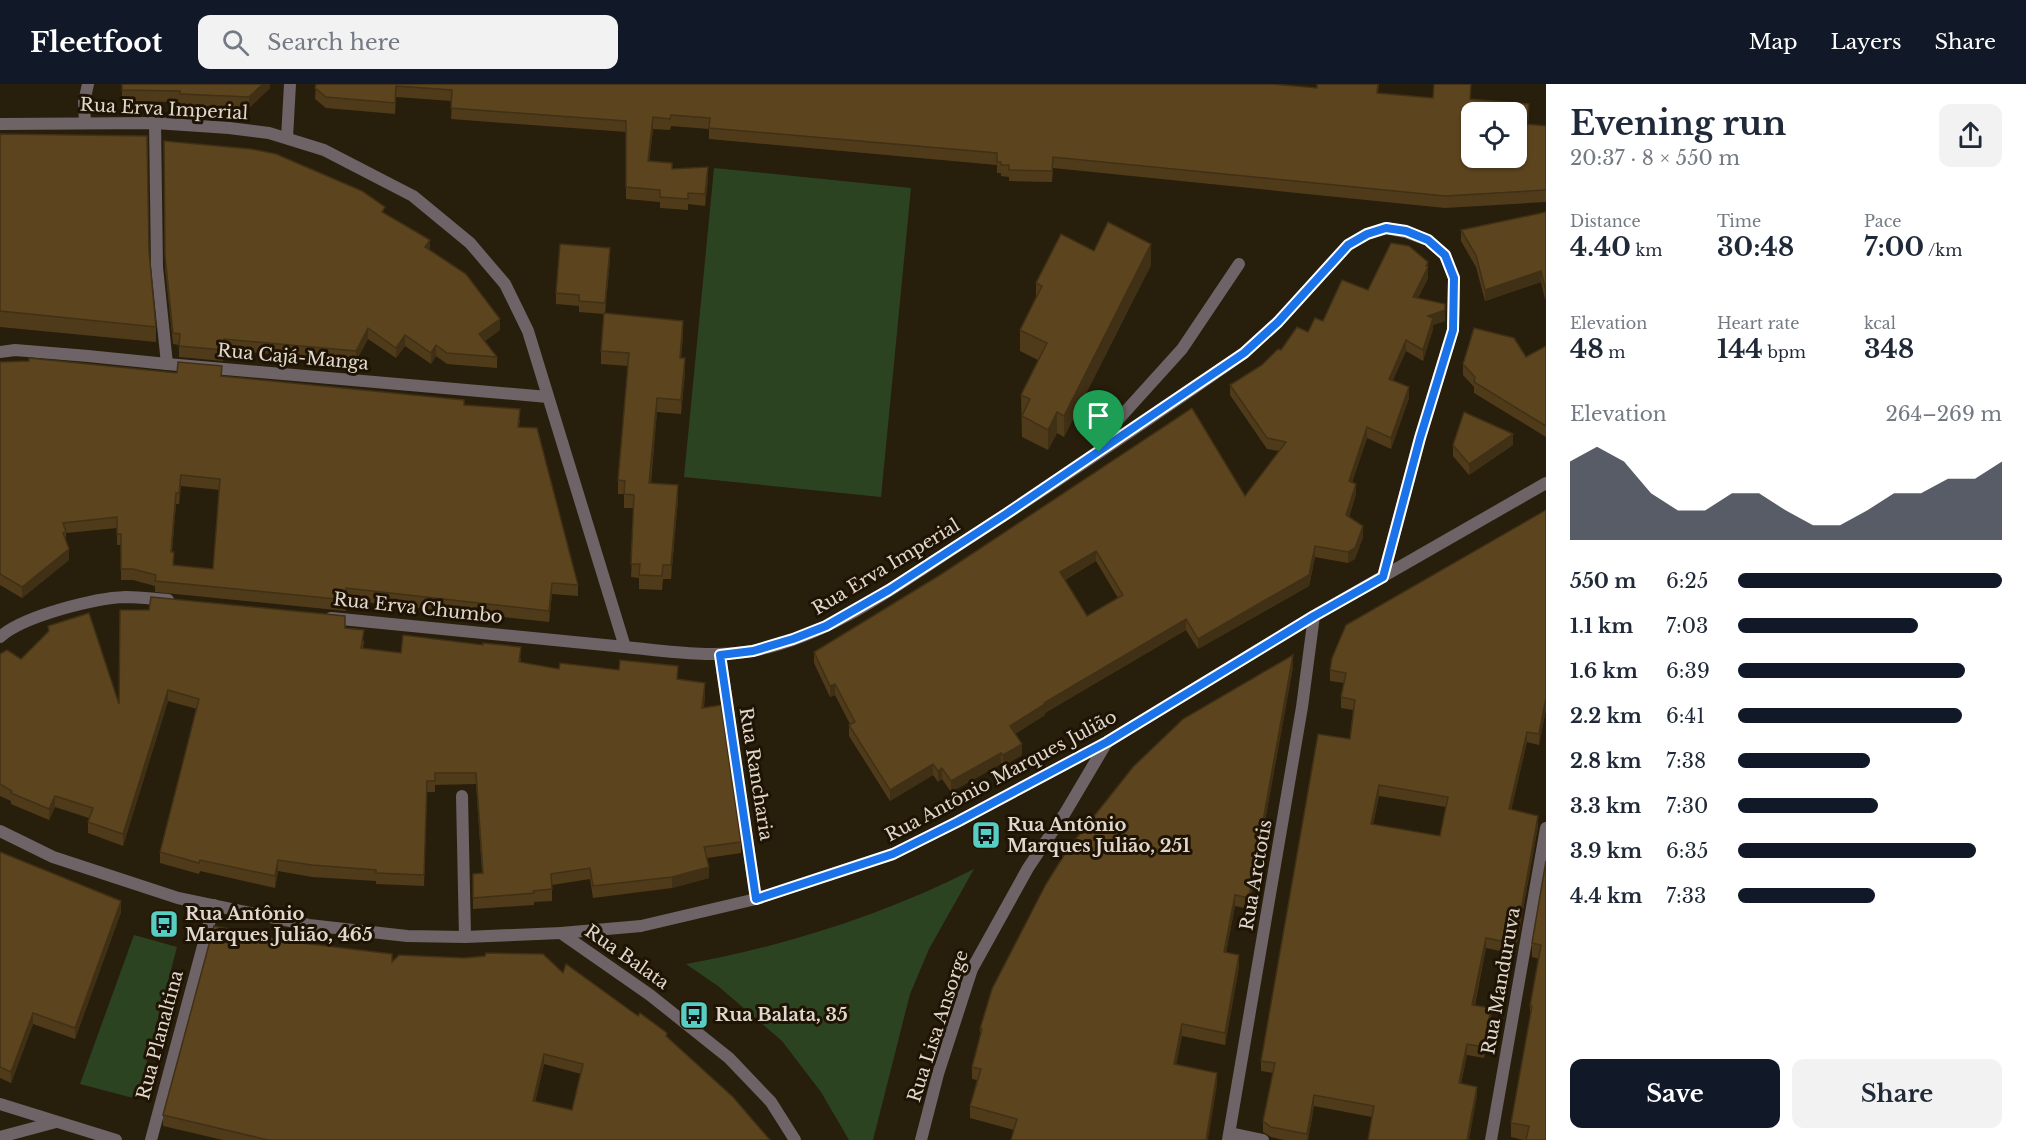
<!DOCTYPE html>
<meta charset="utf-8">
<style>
body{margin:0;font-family:"Libre Baskerville",serif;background:#f2f2f3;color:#1f2937;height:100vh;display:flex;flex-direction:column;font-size:22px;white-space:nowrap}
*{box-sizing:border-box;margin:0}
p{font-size:20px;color:#747a83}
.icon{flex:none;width:33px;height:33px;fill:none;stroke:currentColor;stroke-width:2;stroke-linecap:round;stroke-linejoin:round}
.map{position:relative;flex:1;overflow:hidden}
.details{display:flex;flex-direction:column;background:#fff;width:480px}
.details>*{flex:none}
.fabs{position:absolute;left:1461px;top:18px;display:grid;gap:12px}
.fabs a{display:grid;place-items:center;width:66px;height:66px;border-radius:12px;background:#fff;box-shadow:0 2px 4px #0004;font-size:30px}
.pin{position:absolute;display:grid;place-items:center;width:51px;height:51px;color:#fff;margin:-62px -26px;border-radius:50% 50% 50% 0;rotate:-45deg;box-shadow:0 0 6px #0007}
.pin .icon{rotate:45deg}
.round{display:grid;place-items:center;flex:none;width:63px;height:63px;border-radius:12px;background:#f2f2f3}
.head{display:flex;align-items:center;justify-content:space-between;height:102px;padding:0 24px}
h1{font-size:33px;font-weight:800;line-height:45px}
.stats{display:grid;grid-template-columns:repeat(3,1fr);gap:9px;height:102px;padding:6px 24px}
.stats div{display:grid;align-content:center}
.stats b{font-size:26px;font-weight:800}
.stats small{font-size:16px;font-weight:400}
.stats p{font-size:16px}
.chart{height:168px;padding:12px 24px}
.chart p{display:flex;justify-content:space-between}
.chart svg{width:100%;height:108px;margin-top:6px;fill:#111827;opacity:.7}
.button{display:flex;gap:12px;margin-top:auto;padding:12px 24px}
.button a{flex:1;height:69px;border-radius:12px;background:#111827;color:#fff;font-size:24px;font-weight:800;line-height:69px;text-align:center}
.button a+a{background:#f2f2f3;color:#1f2937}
ul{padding:0 24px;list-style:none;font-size:20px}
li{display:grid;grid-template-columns:96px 72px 1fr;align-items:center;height:45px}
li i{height:15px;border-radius:8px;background:#111827}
header{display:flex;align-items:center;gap:36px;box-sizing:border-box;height:84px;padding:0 30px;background:#111827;color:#fff}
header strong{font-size:28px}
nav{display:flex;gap:33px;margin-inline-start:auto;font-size:21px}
.search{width:420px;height:54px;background:#f2f2f3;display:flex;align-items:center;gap:15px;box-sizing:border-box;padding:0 21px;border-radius:12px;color:#747a83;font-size:22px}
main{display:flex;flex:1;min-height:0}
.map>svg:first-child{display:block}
</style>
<header>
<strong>Fleetfoot</strong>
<div class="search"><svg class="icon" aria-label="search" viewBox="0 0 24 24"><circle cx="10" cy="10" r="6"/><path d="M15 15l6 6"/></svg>Search here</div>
<nav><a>Map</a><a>Layers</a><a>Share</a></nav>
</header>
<main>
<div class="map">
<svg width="1546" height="1056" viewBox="0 0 1546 1056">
<rect width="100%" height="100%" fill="#281e0c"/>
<g fill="#2c4322">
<path d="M714,84L911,104L881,413L684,393Z"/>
<path d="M974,785L929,865L910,910L873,1056H849L821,1008L782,957L718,902L686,880C786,862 883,831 974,785Z"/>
<path d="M134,851L177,863L137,1015L80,1000Z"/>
</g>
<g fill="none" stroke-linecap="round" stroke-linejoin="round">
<g stroke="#6e6366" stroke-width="12">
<path d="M155,39L157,183L167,280"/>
<path d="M1099,368L1116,338L1182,265L1239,180"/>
<path d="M720,571L756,815"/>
<path d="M462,712L465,853"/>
<path d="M1230,1049L1263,1056"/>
<path d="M151,1056L214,821"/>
</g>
<g stroke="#6e6366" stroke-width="12">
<path d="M85,39L84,18L88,0"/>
<path d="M0,40L155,39L229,44L269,49L324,66L413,112L470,159L505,200L528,247L625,563C667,567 711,574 752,567C830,553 900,499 965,457C1059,396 1152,334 1244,269L1278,238L1348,161L1367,150L1386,144L1406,148L1428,156L1445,171L1454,194L1453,246L1420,354L1383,493"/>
<path d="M287,54L290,0"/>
<path d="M0,268L15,266L88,272L167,280L548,313"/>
<path d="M331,534L625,563"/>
<path d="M0,553C23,532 95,514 126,513C140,513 154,515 168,516"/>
<path d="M561,849L650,911L729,974L771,1018L795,1056"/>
<path d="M0,1020L116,1056"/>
<path d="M0,1053L56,1038"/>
<path d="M921,1056L938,990L972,885L1028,784L1065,729L1107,658"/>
<path d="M1228,1056L1302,623L1314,532"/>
<path d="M1491,1056L1546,744"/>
</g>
<path stroke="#6e6366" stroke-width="12" d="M0,747L53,773L178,814L309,841L407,852L465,853L561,849L641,842L756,815L893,770L957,738L1107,658L1314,532L1546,399"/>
</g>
<g fill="#4f3b1a" fill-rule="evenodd">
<path d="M122,0H270V4L249,24L180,21V18L122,17Z"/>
<path d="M316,0L1317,4L1379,0L1378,9L1433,14L1471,15L1529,31L1528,40L1546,42V118L1445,124L1053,84L1052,98L1009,97V93L1001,92V89H997V81L709,55V45L671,42L670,46L653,45L649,77L672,85L708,95L705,122L688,120V126L660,124V118L626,115V48L451,35L452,17L396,13L395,30L326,24L315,15Z"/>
<path d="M0,50L149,167L156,243V258L0,243Z"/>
<path d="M164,57L385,129L430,166L500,246L485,257L497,273V284L447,280L436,272L431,280L405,262L396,274L368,255L356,277L224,266L223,277L179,273V261L173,260L165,183Z"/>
<path d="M1546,128L1545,215L1541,198L1485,217L1476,183L1461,157V146Z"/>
<path d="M1094,167L1151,181L1064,353L1057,349L1048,366L1022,353L1021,311L1038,276L1020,267V246L1036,213V199Z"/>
<path d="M610,175L605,229L683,251L681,274L685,288L681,330L657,328L651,399L678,415L671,495H663L662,506L639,505V494L631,493L634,424H624V410H618V396L628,282L601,280V267L604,230L579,228V222L556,220V209Z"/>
<path d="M1428,189V194L1418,214L1445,220V237L1433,241V245L1423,277L1406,267L1393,296L1409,314L1391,365L1367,354L1352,398L1356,410L1349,433L1363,453L1355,475L1348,479L1315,473L1309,502L1198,565L1186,546L1045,629V631L1015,650L1022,671L1003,682L1001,680L951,708L942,695L938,698L933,691L890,717L849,652V641L850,640L835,611L830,613L814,579V568L1245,412L1279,367L1267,365L1230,311V301L1262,281L1281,266L1308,248L1368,206ZM1096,477L1118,514L1087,532L1065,496Z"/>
<path d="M1546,262V353L1474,309V303L1463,291V280L1526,273Z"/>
<path d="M0,278L222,292L464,321L520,336L519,343L578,501V512L552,510L549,538L346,516V527L155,508V502L133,496H121V461H117V444L66,449V458L69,476L22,514L0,501ZM181,402L220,406L213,485L174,481L172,468L176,420H179Z"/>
<path d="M1453,361H1513L1469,391L1453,372Z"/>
<path d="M1546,426V625L1539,661L1527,658L1511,726L1538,742L1515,870L1486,864L1475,921L1491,935L1484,974L1467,971L1461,999L1477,1013L1372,1033L1314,1022L1308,1056H1284L1271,1053L1263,1048V1037L1273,989L1261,987V977L1350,655L1353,626L1341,624V613L1344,599L1330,597V586ZM1379,712L1446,723L1440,752L1373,740Z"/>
<path d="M48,542L119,620L345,544L364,557L363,564L401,569L521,574L520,579L559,585L678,596L705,611L704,624L741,758V769L707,774L709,794L672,804L593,814L590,795L552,801V817L534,818V821L473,825V790L482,789L476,700L435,701V708H427L424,802L376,800V797L312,793L278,787L275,804L200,787L199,790L160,779V768L197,625L168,617L123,762L88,749V738L89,734L55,723L49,736L11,720V717L0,712V570L21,575L48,549Z"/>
<path d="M1293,583L1249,825L1235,822L1226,868L1239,883L1225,961L1182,952L1176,980L1217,1001L1014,1046L970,1034V1022L977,996L972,995V983L980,953V945Z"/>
<path d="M0,768L121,828L75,955L33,940L11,999L0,994Z"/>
<path d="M1546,777V1056H1524L1511,1053V1039L1530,936V922L1539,875L1532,873V859Z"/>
<path d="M285,857L392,878L563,889L667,953L770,1056H223L163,1042V1031ZM544,980L581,990L572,1026L535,1017Z"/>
</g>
<g fill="#403015">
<path d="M263,0H270V4L249,24V13Z"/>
<path d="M653,33V45L648,88V77Z"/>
<path d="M708,83V95L705,122V110Z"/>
<path d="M430,156V166L425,163Z"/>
<path d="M1151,160V181L1064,353V332Z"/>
<path d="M610,164V175L605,230V219Z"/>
<path d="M1428,178V194L1413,224V213Z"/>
<path d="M1541,187V198L1485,217V206Z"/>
<rect x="1545" y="204" width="1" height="11"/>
<path d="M1445,226V237L1433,241V245L1423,277V266L1428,232Z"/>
<path d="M500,235V246L479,261V250Z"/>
<path d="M683,237V251L680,287V274Z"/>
<path d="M368,244V255L356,277V267Z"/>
<path d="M405,251V262L396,274V264Z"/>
<path d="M1406,256V267L1389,305V295Z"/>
<path d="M436,261V272L431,280V269Z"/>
<path d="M685,274V288L681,330V316Z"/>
<path d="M1409,303V314L1391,365V354Z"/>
<path d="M657,314V328L649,412V399Z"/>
<path d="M1057,328V349L1048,366V346Z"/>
<path d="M1367,343V354L1349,408V397Z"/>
<path d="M1513,350V361L1469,391V380Z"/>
<path d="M181,391V402L179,420V409Z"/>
<path d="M1356,400V410L1346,442V431Z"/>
<path d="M678,401V415L671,495V481Z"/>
<path d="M176,409V420L171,479V468Z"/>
<path d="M1363,442V453L1355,475L1348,479V468Z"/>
<path d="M1315,462V473L1309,502L1198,565V555Z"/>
<path d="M69,465V476L22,514V503Z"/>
<path d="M1096,467V477L1060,498V488Z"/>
<path d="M552,499V510L549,538V527Z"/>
<path d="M1186,535V546L1045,629V631L1010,653V642L1044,619Z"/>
<path d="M1293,571V583L1249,825V814Z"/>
<path d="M705,599V611L702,635V624Z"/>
<path d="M835,600V611L830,613V602Z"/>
<path d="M168,606V617L123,762V750Z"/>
<path d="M1546,614V625L1539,661V650Z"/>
<path d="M1527,648V658L1509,736V725Z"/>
<path d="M1022,660V671L1003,682V671Z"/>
<path d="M1001,669V680L951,708V697Z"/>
<path d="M933,680V691L890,717V706Z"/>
<path d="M942,684V695L938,698V687Z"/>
<path d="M1379,701V712L1371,750V740Z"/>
<path d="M55,712V723L49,736V725Z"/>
<path d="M1538,732V742L1515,870V860Z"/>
<path d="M278,776V787L275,804V792Z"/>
<path d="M709,783V794L672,804V793Z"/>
<path d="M1235,811V822L1224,880V868Z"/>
<path d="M121,817V828L75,955V944Z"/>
<path d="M1486,854V864L1472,931V921Z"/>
<path d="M1239,871V883L1225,961V949Z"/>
<path d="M1491,924V935L1484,974V963Z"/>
<path d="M33,929V940L11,999V988Z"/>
<path d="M1182,940V952L1174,992V980Z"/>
<path d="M1467,960V971L1459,1010V999Z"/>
<path d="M544,970V980L533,1028V1017Z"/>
<path d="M1217,989V1001L1208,1056H1206Z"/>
<path d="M1477,1003V1013L1469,1056H1467Z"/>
<path d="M1314,1011V1022L1308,1056H1307V1050Z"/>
</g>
<g fill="#5c451e" stroke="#403015" stroke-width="1.5" fill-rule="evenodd">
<path d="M122,0H263L249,13L180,10V7L122,6Z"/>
<path d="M316,0H1272L1317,4V0H1378L1377,9L1433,14L1434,0H1471L1470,15L1529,20L1527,40L1546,42V106L1445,112L1053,73L1052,87L1009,86V81H1001V78H997V69L709,44L710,34L671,31L670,35L653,33L648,77L672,79V85L708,83L705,110L688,109V115L660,113V106L626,103V37L451,24L452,6L396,2L395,19L326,13L315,4ZM1472,28H1516V74H1472Z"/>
<path d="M0,50L147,52L149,167L156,243L0,227Z"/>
<path d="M164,57L251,65L276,70L362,107L385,123L382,128L430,156L425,163L466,190L500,235L479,250L497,273L447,269L436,261L431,269L405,251L396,264L368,244L356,267L224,255L223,266L179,262L180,250L173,249L165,172Z"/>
<path d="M1546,128V204H1545L1541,187L1485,206L1476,171L1461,146Z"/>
<path d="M1108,138L1151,160L1064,332L1057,328L1048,346L1022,332L1030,315L1021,311L1047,259L1020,246L1042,202L1036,199L1061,150L1094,167Z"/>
<path d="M1391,159L1409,162L1428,178L1426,182L1428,183L1413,213L1445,220V226L1428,232L1433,234L1423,266L1406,256L1389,295L1409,303L1391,354L1367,343L1349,397L1356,400L1346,431L1363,442L1355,464L1348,468L1315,462L1309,491L1267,515L1198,555L1186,535L1044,619L1045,620L1010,642L1022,660L1003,671L1001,669L951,697L942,684L938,687L933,680L890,706L849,641L855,638L835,600L830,602L814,568L940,491L1192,324L1245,412L1286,358L1267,354L1230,301L1262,281L1278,265L1281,266L1297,243L1308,248L1315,234L1323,237L1342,196L1368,206ZM1096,467L1123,511L1087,532L1060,488Z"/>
<path d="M560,160L610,164L605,219L579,217V211L556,209Z"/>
<path d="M604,229L683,237L680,274H685L681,316L657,314L649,399L678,401L671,481H663L662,492L639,491L640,480H631L634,411L624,410L625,397L618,396L629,269L601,267Z"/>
<path d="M1474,244L1514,254L1526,273L1546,262V342L1474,298L1475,293L1463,280Z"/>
<path d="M29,274L177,289L178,278L222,282L221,292L464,316V321L520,325L518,343L537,344L578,501L552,499L549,527L346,504V516L155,497L156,491L133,485H121V450H117V433L63,439L66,448L63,449L69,465L22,503L0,490V278L29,277ZM181,391L220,395L213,485L173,481L174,468H171L176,409H179Z"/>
<path d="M1464,328L1513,350L1469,380L1453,361Z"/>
<path d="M1546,426V614L1539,650L1527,648L1509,725L1538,732L1515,860L1486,854L1472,921L1491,924L1484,963L1467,960L1459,999L1477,1003L1467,1056H1368L1374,1022L1314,1011L1307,1050L1271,1043L1263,1037L1275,979L1261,977L1318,650L1350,655L1355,616L1341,613L1346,589L1330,586L1332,574L1346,541ZM1379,701L1448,713L1440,752L1371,740Z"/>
<path d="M151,513L345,532V544L364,546L361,564L401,569L403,551L483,561V559L521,563L519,578L559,585L560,579L619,586L620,576L678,582L677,595L705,599L702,624L721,621L741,758L704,763L709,783L672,793L593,802L590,784L551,790L552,805L533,807L534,809L473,814V790L483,789L476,689H435V697H427L424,791L376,789V786L312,781L278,776L275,792L200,776L199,779L160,768L199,615L168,606L123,750L88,738L93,724L55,712L49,725L11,709L12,707L0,700V570L7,566L21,575L49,547L48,542L89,529L119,620L120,526H149Z"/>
<path d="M1293,571L1249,814L1235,811L1224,868L1239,871L1225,949L1182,940L1174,980L1217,989L1206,1056H1011L1017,1035L970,1022L981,985L972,983L982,945H980L992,905L1046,800L1068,765L1133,683L1183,635Z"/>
<path d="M0,768L121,817L75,944L33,929L11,988L0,983Z"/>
<path d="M1546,777V1056H1526L1529,1042L1511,1039L1532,922H1530L1541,861L1532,859Z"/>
<path d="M214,842L285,857L392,870V878L399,871L464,874L485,872L486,869L543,870L563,889L566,880L638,932L640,929L667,949L666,952L733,1013L770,1056H268L163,1031ZM544,970L583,980L572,1026L533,1017Z"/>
</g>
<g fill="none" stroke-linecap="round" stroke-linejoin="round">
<g stroke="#fff" stroke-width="12">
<path id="route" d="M1386,144L1406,147L1428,156L1445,171L1454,194L1453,246L1420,354L1383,493L1314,532L1107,658L957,738L893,770L756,815L720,571L753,567L793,555L826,542L889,506L1006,430L1244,269L1278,238L1348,161L1367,150Z"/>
</g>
<use href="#route" stroke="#1a73e8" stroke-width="8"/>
</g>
<defs>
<g id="bus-square" transform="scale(1.5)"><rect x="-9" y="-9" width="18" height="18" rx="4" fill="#56cec4" stroke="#1f1404"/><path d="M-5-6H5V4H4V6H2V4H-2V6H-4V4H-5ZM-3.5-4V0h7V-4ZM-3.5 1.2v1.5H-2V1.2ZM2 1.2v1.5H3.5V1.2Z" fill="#111"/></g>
</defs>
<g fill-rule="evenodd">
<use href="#bus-square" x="986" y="751"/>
<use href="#bus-square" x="164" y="840"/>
<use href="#bus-square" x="694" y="931"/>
</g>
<g text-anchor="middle" stroke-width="6" stroke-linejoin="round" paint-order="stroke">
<g font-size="18" fill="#e0d8ce" stroke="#1f1404">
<text transform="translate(164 25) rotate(3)" y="6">Rua Erva Imperial</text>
<text transform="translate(293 273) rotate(5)" y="6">Rua Cajá-Manga</text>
<text transform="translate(886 483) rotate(-31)" y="6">Rua Erva Imperial</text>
<text transform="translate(418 524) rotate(6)" y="6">Rua Erva Chumbo</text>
<text transform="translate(756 690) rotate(81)" y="6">Rua Rancharia</text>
<text transform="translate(1001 692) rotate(-28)" y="6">Rua Antônio Marques Julião</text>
<text transform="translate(1256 791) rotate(-80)" y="6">Rua Arctotis</text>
<text transform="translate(627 873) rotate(35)" y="6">Rua Balata</text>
<text transform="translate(1501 897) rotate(-80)" y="6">Rua Manduruva</text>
<text transform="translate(938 942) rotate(-72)" y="6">Rua Lisa Ansorge</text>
<text transform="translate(160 951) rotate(-75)" y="6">Rua Planaltina</text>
</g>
<g font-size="18" font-weight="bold" fill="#e0d8ce" stroke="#1f1404" text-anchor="start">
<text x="1007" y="747">Rua Antônio<tspan x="1007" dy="21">Marques Julião, 251</tspan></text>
<text x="185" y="836">Rua Antônio<tspan x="185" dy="21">Marques Julião, 465</tspan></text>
<text x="715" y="937">Rua Balata, 35</text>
</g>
</g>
</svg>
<div class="fabs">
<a><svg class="icon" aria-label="locate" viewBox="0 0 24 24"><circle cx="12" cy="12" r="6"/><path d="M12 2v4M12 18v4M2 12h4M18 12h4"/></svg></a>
</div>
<div class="pin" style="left:1099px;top:368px;background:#1e9e55"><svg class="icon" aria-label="arrive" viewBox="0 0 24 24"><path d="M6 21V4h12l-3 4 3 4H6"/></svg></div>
</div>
<section class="details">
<div class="head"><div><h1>Evening run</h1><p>20:37 · 8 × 550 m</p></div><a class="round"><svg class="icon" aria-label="share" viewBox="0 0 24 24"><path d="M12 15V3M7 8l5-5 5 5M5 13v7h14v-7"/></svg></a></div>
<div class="stats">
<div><p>Distance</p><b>4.40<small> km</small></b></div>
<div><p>Time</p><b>30:48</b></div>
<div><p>Pace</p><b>7:00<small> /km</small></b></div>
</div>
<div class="stats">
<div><p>Elevation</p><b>48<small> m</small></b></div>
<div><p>Heart rate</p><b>144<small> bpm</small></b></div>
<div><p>kcal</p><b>348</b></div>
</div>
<div class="chart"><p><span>Elevation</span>264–269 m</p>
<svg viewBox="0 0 160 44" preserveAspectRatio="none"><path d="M0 44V12L10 6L20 12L30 25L40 32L50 32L60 25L70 25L80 32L90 38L100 38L110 32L120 25L130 25L140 19L150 19L160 12V44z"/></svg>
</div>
<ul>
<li><b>550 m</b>6:25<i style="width:100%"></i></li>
<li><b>1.1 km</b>7:03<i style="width:68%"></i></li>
<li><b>1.6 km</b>6:39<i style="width:86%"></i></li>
<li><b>2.2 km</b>6:41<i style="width:85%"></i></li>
<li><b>2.8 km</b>7:38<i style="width:50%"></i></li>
<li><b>3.3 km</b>7:30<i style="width:53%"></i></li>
<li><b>3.9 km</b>6:35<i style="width:90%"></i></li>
<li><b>4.4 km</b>7:33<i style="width:52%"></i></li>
</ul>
<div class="button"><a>Save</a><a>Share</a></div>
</section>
</main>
